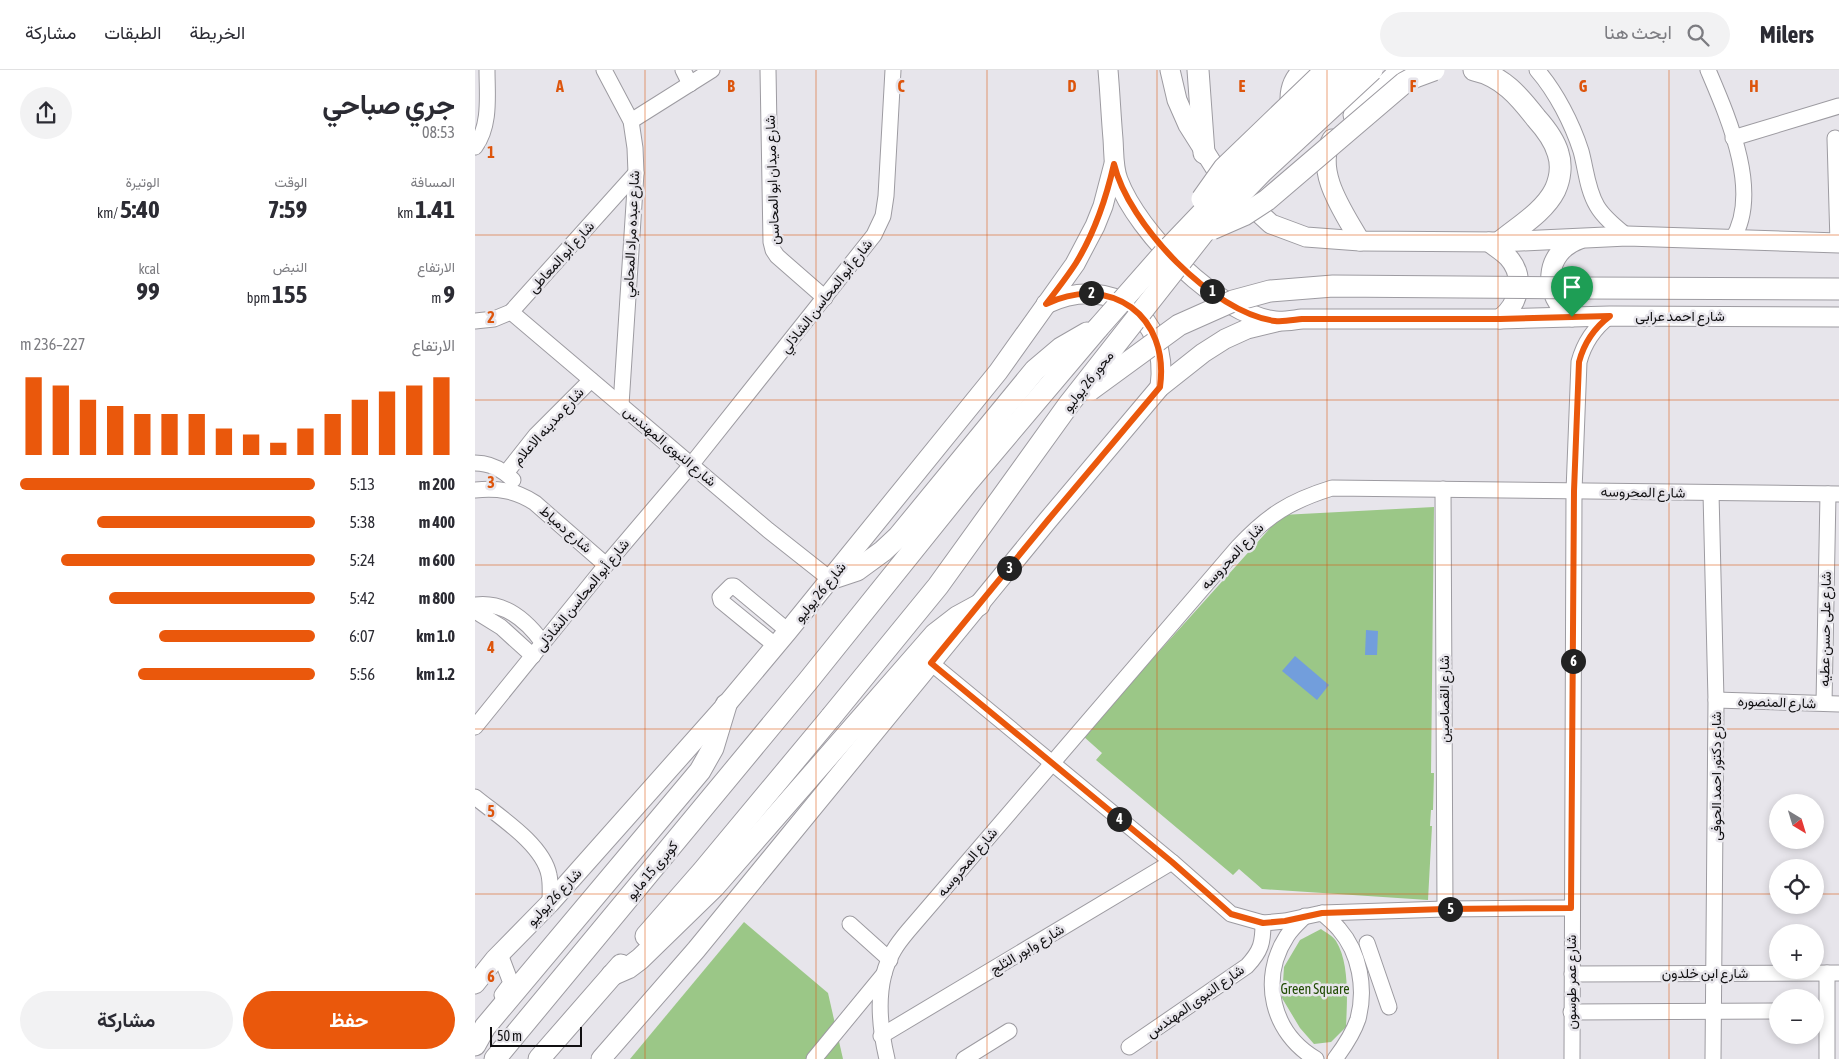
<!DOCTYPE html>
<html lang="ar">
<meta charset="utf-8">
<style>
body{margin:0;font-family:"Asap Condensed",Vazirmatn,sans-serif;background:#f2f2f3;color:#2b2b33;direction:rtl;height:100vh;display:flex;flex-direction:column;font-size:19px;white-space:nowrap}
*{box-sizing:border-box;margin:0}
p{font-size:16px;color:#7c7c81}
.icon{flex:none;width:28px;height:28px;fill:none;stroke:currentColor;stroke-width:2;stroke-linecap:round;stroke-linejoin:round}
.map{position:relative;flex:1;overflow:hidden;direction:ltr}
.details{display:flex;flex-direction:column;background:#fff;width:475px}
.details>*{flex:none}
.needle{width:32px;rotate:142deg}
.tools{position:absolute;left:1294px;top:724px;display:grid;gap:10px}
.tools a{display:grid;place-items:center;width:55px;height:55px;border-radius:50%;background:#fff;box-shadow:0 2px 8px #0003;font-size:25px}
.scale{position:absolute;left:15px;bottom:12px;width:92px;box-sizing:border-box;padding-left:5px;border:2px solid #111012;border-top:0;font-size:14px;line-height:18px;white-space:nowrap;color:#111012;-webkit-text-stroke:4px #e7e5eb;paint-order:stroke}
.pin{position:absolute;display:grid;place-items:center;width:42px;height:42px;color:#fff;margin:-51px -21px;border-radius:50% 50% 50% 0;rotate:-45deg;box-shadow:0 0 5px #0007}
.pin .icon{rotate:45deg}
.km{position:absolute;width:25px;height:25px;margin:-12px;border-radius:50%;background:#222;color:#fff;font-size:14px;line-height:25px;text-align:center}
.round{display:grid;place-items:center;flex:none;width:52px;height:52px;border-radius:26px;background:#f2f2f3}
.summary{display:flex;align-items:center;justify-content:space-between;height:85px;padding:0 20px}
h1{font-size:28px;font-weight:700;line-height:38px}
.figures{display:grid;grid-template-columns:repeat(3,1fr);gap:8px;height:85px;padding:5px 20px}
.figures div{display:grid;align-content:center}
.figures b{font-size:25px;font-weight:700}
.figures small{font-size:14px;font-weight:400}
.figures p{font-size:14px}
.chart{height:140px;padding:10px 20px}
.chart p{display:flex;justify-content:space-between}
.chart svg{width:100%;height:90px;margin-top:5px;stroke:#ea580c;stroke-width:6}
.primary-button{display:flex;gap:10px;margin-top:auto;padding:10px 20px}
.primary-button a{flex:1;height:58px;border-radius:30px;background:#ea580c;color:#fff;font-size:20px;font-weight:700;line-height:58px;text-align:center}
.primary-button a+a{background:#f2f2f3;color:#2b2b33}
ul{padding:0 20px;list-style:none;font-size:16px}
li{display:grid;grid-template-columns:80px 60px 1fr;align-items:center;height:38px}
li i{height:12px;border-radius:6px;background:#ea580c}
header{display:flex;align-items:center;gap:30px;box-sizing:border-box;height:70px;padding:0 25px;background:#fff;border-bottom:1px solid #e1e1e2}
header strong{font-size:24px}
nav{display:flex;gap:28px;margin-inline-start:auto;font-size:18px}
.search{width:350px;height:45px;background:#f2f2f3;display:flex;align-items:center;gap:12px;box-sizing:border-box;padding:0 18px;border-radius:28px;color:#7c7c81;font-size:19px}
main{display:flex;flex:1;min-height:0}
.map>svg:first-child{display:block}
</style>
<header>
<strong>Milers</strong>
<div class="search"><svg class="icon" aria-label="search" viewBox="0 0 24 24"><circle cx="10" cy="10" r="6"/><path d="M15 15l6 6"/></svg>ابحث هنا</div>
<nav><a>الخريطة</a><a>الطبقات</a><a>مشاركة</a></nav>
</header>
<main>
<div class="map">
<svg width="1364" height="989" viewBox="0 0 1364 989">
<rect width="100%" height="100%" fill="#e7e5eb"/>
<g fill="#9bc787">
<path d="M959,437L956,703H959L958,740H956L955,756H957L953,830L787,819L764,799L758,805L621,690L627,683L608,666L807,445Z"/>
<path d="M269,852L353,923L368,989H155Z"/>
<path d="M846,859C850,862 858,866 861,871C875,894 872,932 871,957L856,972L839,974L825,958L807,928L809,897L825,870Z"/>
</g>
<g fill="#729edc">
<path d="M891,560L903,561L902,585H890Z"/>
<path d="M820,586L854,615L842,630L807,601Z"/>
</g>
<g fill="none" stroke-linecap="round" stroke-linejoin="round">
<g stroke="#9d9ba1" stroke-width="17">
<g id="minor">
<path d="M129,0L156,51L160,78L161,103L146,335"/>
<path d="M208,0L215,14"/>
<path d="M293,0L296,172L298,180L302,186L350,228"/>
<path d="M1062,0C1081,22 1097,53 1106,81C1111,99 1112,119 1122,136C1129,148 1141,157 1152,166"/>
<path d="M1233,0C1253,47 1287,123 1257,170"/>
<path d="M156,51L237,0"/>
<path d="M1258,68L1364,36"/>
<path d="M1360,68L1363,173"/>
<path d="M0,77C16,55 12,25 12,0"/>
<path d="M36,242L293,460L355,509"/>
<path d="M0,251L19,249L36,242L161,103"/>
<path d="M0,393C15,393 28,400 38,410"/>
<path d="M31,403L61,365L116,310"/>
<path d="M968,419L970,839"/>
<path d="M0,420C23,418 40,420 60,433L131,495"/>
<path d="M1236,423L1241,630L1238,989"/>
<path d="M0,535C29,531 52,551 68,573"/>
<path d="M0,541L26,557L58,586"/>
<path d="M301,576L246,531L245,527L256,516H259L313,561"/>
<path d="M456,593L697,792L756,844L788,853L810,851L847,843C853,848 859,853 864,859C885,883 891,919 883,949C878,964 869,977 860,989"/>
<path d="M1241,630L1364,634"/>
<path d="M1349,633L1353,424"/>
<path d="M0,657L131,495L216,395L399,165L408,146L411,126L418,0"/>
<path d="M0,727C23,746 68,774 74,805C76,814 75,824 75,833"/>
<path d="M847,843L970,839L1096,838"/>
<path d="M830,846C824,852 817,858 812,866C784,909 797,963 841,989"/>
<path d="M375,854L415,890"/>
<path d="M892,873L914,937"/>
<path d="M25,884L36,913L27,925"/>
<path d="M1352,903V989"/>
<path d="M1097,904L1364,903"/>
<path d="M1096,942L1302,941"/>
<path d="M406,966L697,792"/>
<path d="M654,977L772,896C786,881 788,873 788,853"/>
<path d="M339,989L409,904"/>
<path d="M412,989C404,955 400,911 419,880C423,873 428,867 433,861L763,477C793,445 815,431 857,418L1364,424"/>
<path d="M489,989L534,961"/>
<path d="M1097,989L1099,421L1104,292C1109,273 1119,258 1135,246"/>
</g>
</g>
<g stroke="#9d9ba1" stroke-width="21">
<g id="major">
<path d="M633,0C635,23 636,46 638,69C639,82 638,97 643,110C663,163 743,244 800,251C808,252 818,250 827,249H1025L1135,246L1364,247"/>
<path d="M695,0L702,30L713,55L742,101L759,120L796,154L831,167L885,171L1025,172L1152,166L1364,173"/>
<path d="M818,44C812,28 815,11 828,0"/>
<path d="M878,45L925,0"/>
<path d="M857,69C838,101 870,144 885,171"/>
<path d="M1014,172C1020,177 1027,181 1033,187C1051,207 1044,234 1025,249"/>
<path d="M571,234C636,203 695,246 685,317"/>
<path d="M1097,247C1067,226 1068,182 1105,169"/>
<path d="M0,914L20,889L75,833L251,635L313,561L523,302L600,194L620,156L628,136L639,94"/>
<path d="M126,989L221,880L573,450L685,317L728,283L750,269L772,259L801,252"/>
</g>
</g>
<g stroke="#9d9ba1" stroke-width="23">
<g id="highway">
<path d="M723,0L729,83"/>
<path d="M999,0C1027,6 1044,26 1061,48C1070,58 1079,69 1083,83C1087,95 1085,109 1080,120C1069,142 1043,157 1025,172"/>
<path d="M1110,218L1364,219"/>
<path d="M355,509L382,500L408,481L423,467L560,300L586,278L612,263"/>
<path d="M171,866L227,802L356,647"/>
<path d="M137,905L153,898L165,889L239,817L460,564L482,547L504,535"/>
<path d="M0,975L10,957L225,701L238,678L251,635"/>
<path d="M20,989L333,611L492,413L623,258"/>
<path d="M64,989L146,895"/>
</g>
</g>
<use href="#minor" stroke="#fff" stroke-width="15"/>
<use href="#major" stroke="#fff" stroke-width="19"/>
<use href="#highway" stroke="#fff" stroke-width="21"/>
<g stroke="#9d9ba1" stroke-width="23" stroke-linecap="butt">
<g id="highway-bridge">
<path d="M727,129L749,98L851,0"/>
<path d="M737,159L769,145L792,130L929,13L940,7L959,0"/>
<path d="M623,258L689,183L776,92L876,0"/>
<path d="M615,320L704,255L758,231L795,221L858,216L1110,218"/>
<path d="M356,647L463,516L594,334L730,161L788,101L897,0"/>
</g>
</g>
<use href="#highway-bridge" stroke="#fff" stroke-width="21"/>
</g>
<g fill="none" stroke-linecap="round" stroke-linejoin="round">
<g stroke="#fff" stroke-width="10">
<path id="route" d="M639,94C653,154 738,243 800,251C808,252 818,250 827,249H1025L1135,246C1119,258 1109,273 1104,292L1099,421L1096,838L970,839L847,843L810,851L788,853L756,844L697,792L456,593L573,450L685,317C695,246 636,203 571,234C581,221 592,207 601,193C620,162 631,129 639,94Z"/>
</g>
<use href="#route" stroke="#ea580c" stroke-width="6"/>
</g>
<path fill="none" stroke="#dd550c" stroke-width="1" stroke-opacity="0.55" d="M170,0V989M341,0V989M512,0V989M682,0V989M852,0V989M1023,0V989M1194,0V989M0,165H1364M0,330H1364M0,495H1364M0,659H1364M0,824H1302M1340,824H1364"/>
<g text-anchor="middle" stroke-width="5" stroke-linejoin="round" paint-order="stroke">
<g font-size="14" fill="#111012" stroke="#e7e5eb">
<text transform="translate(297 110) rotate(-92)" y="5">شارع ميدان ابو المحاسن</text>
<text transform="translate(156 164) rotate(-87)" y="5">شارع عبده مراد المحامي</text>
<text transform="translate(86 187) rotate(-48)" y="5">شارع أبو المعاطى</text>
<text transform="translate(351 226) rotate(-52)" y="5">شارع أبو المحاسن الشاذلي</text>
<text x="1205" y="251">شارع احمد عرابى</text>
<text transform="translate(613 311) rotate(-52)" y="5">محور 26 يوليو</text>
<text transform="translate(73 356) rotate(-48)" y="5">شارع مدينه الاعلام</text>
<text transform="translate(195 376) rotate(40)" y="5">شارع النبوى المهندس</text>
<text transform="translate(1168 422) rotate(1)" y="5">شارع المحروسه</text>
<text transform="translate(91 459) rotate(41)" y="5">شارع دمياط</text>
<text transform="translate(757 486) rotate(-47)" y="5">شارع المحروسه</text>
<text transform="translate(345 522) rotate(-51)" y="5">شارع 26 يوليو</text>
<text transform="translate(107 525) rotate(-51)" y="5">شارع أبو المحاسن الشاذلى</text>
<text transform="translate(1350 559) rotate(-89)" y="5">شارع على حسن عطيه</text>
<text transform="translate(969 629) rotate(-90)" y="5">شارع القصاصين</text>
<text transform="translate(1302 632) rotate(2)" y="5">شارع المنصوره</text>
<text transform="translate(1241 706) rotate(-90)" y="5">شارع دكتور احمد الحوفى</text>
<text transform="translate(492 792) rotate(-50)" y="5">شارع المحروسه</text>
<text transform="translate(177 800) rotate(-50)" y="5">كوبرى 15 مايو</text>
<text transform="translate(79 827) rotate(-47)" y="5">شارع 26 يوليو</text>
<text transform="translate(552 879) rotate(-31)" y="5">شارع وابور الثلج</text>
<text x="1230" y="908">شارع ابن خلدون</text>
<text transform="translate(1096 912) rotate(-90)" y="5">شارع عمر طوسون</text>
<text transform="translate(720 931) rotate(-35)" y="5">شارع النبوى المهندس</text>
</g>
<g font-size="14" fill="#224c04" stroke="#e7e5eb">
<text x="840" y="924">Green Square</text>
</g>
</g>
<g font-size="16" text-anchor="middle" font-weight="bold" fill="#dd550c" stroke="#e7e5eb" stroke-width="5" stroke-linejoin="round" paint-order="stroke">
<text x="85" y="22">A</text>
<text x="256" y="22">B</text>
<text x="426" y="22">C</text>
<text x="597" y="22">D</text>
<text x="767" y="22">E</text>
<text x="938" y="22">F</text>
<text x="1108" y="22">G</text>
<text x="1279" y="22">H</text>
<text x="16" y="88">1</text>
<text x="16" y="253">2</text>
<text x="16" y="418">3</text>
<text x="16" y="583">4</text>
<text x="16" y="747">5</text>
<text x="16" y="912">6</text>
</g>
</svg>
<div class="tools">
<a><svg class="needle" viewBox="-14 -14 28 28"><path d="M0-13l5 13h-10z" fill="#e53935"/><path d="M0 13l5-13h-10z" fill="#7c7c81"/></svg></a>
<a><svg class="icon" aria-label="locate" viewBox="0 0 24 24"><circle cx="12" cy="12" r="6"/><path d="M12 2v4M12 18v4M2 12h4M18 12h4"/></svg></a>
<a>+</a>
<a>−</a>
</div>
<div class="scale">50 m</div>
<div class="pin" style="left:1097px;top:247px;background:#1e9e55"><svg class="icon" aria-label="arrive" viewBox="0 0 24 24"><path d="M6 21V4h12l-3 4 3 4H6"/></svg></div>
<b class="km" style="left:737px;top:221px">1</b>
<b class="km" style="left:616px;top:223px">2</b>
<b class="km" style="left:534px;top:498px">3</b>
<b class="km" style="left:644px;top:749px">4</b>
<b class="km" style="left:975px;top:839px">5</b>
<b class="km" style="left:1098px;top:591px">6</b>
</div>
<section class="details">
<div class="summary"><div><h1>جري صباحي</h1><p>08:53</p></div><a class="round"><svg class="icon" aria-label="share" viewBox="0 0 24 24"><path d="M12 15V3M7 8l5-5 5 5M5 13v7h14v-7"/></svg></a></div>
<div class="figures">
<div><p>المسافة</p><b>1.41<small> km</small></b></div>
<div><p>الوقت</p><b>7:59</b></div>
<div><p>الوتيرة</p><b>5:40<small> /km</small></b></div>
</div>
<div class="figures">
<div><p>الارتفاع</p><b>9<small> m</small></b></div>
<div><p>النبض</p><b>155<small> bpm</small></b></div>
<div><p>kcal</p><b>99</b></div>
</div>
<div class="chart"><p><span>الارتفاع</span>227–236 m</p>
<svg viewBox="0 0 160 44" preserveAspectRatio="none"><path d="M5 44V6M15 44V10M25 44V17M35 44V20M45 44V24M55 44V24M65 44V24M75 44V31M85 44V34M95 44V38M105 44V31M115 44V24M125 44V17M135 44V13M145 44V10M155 44V6"/></svg>
</div>
<ul>
<li><b>200 m</b>5:13<i style="width:100%"></i></li>
<li><b>400 m</b>5:38<i style="width:74%"></i></li>
<li><b>600 m</b>5:24<i style="width:86%"></i></li>
<li><b>800 m</b>5:42<i style="width:70%"></i></li>
<li><b>1.0 km</b>6:07<i style="width:53%"></i></li>
<li><b>1.2 km</b>5:56<i style="width:60%"></i></li>
</ul>
<div class="primary-button"><a>حفظ</a><a>مشاركة</a></div>
</section>
</main>
